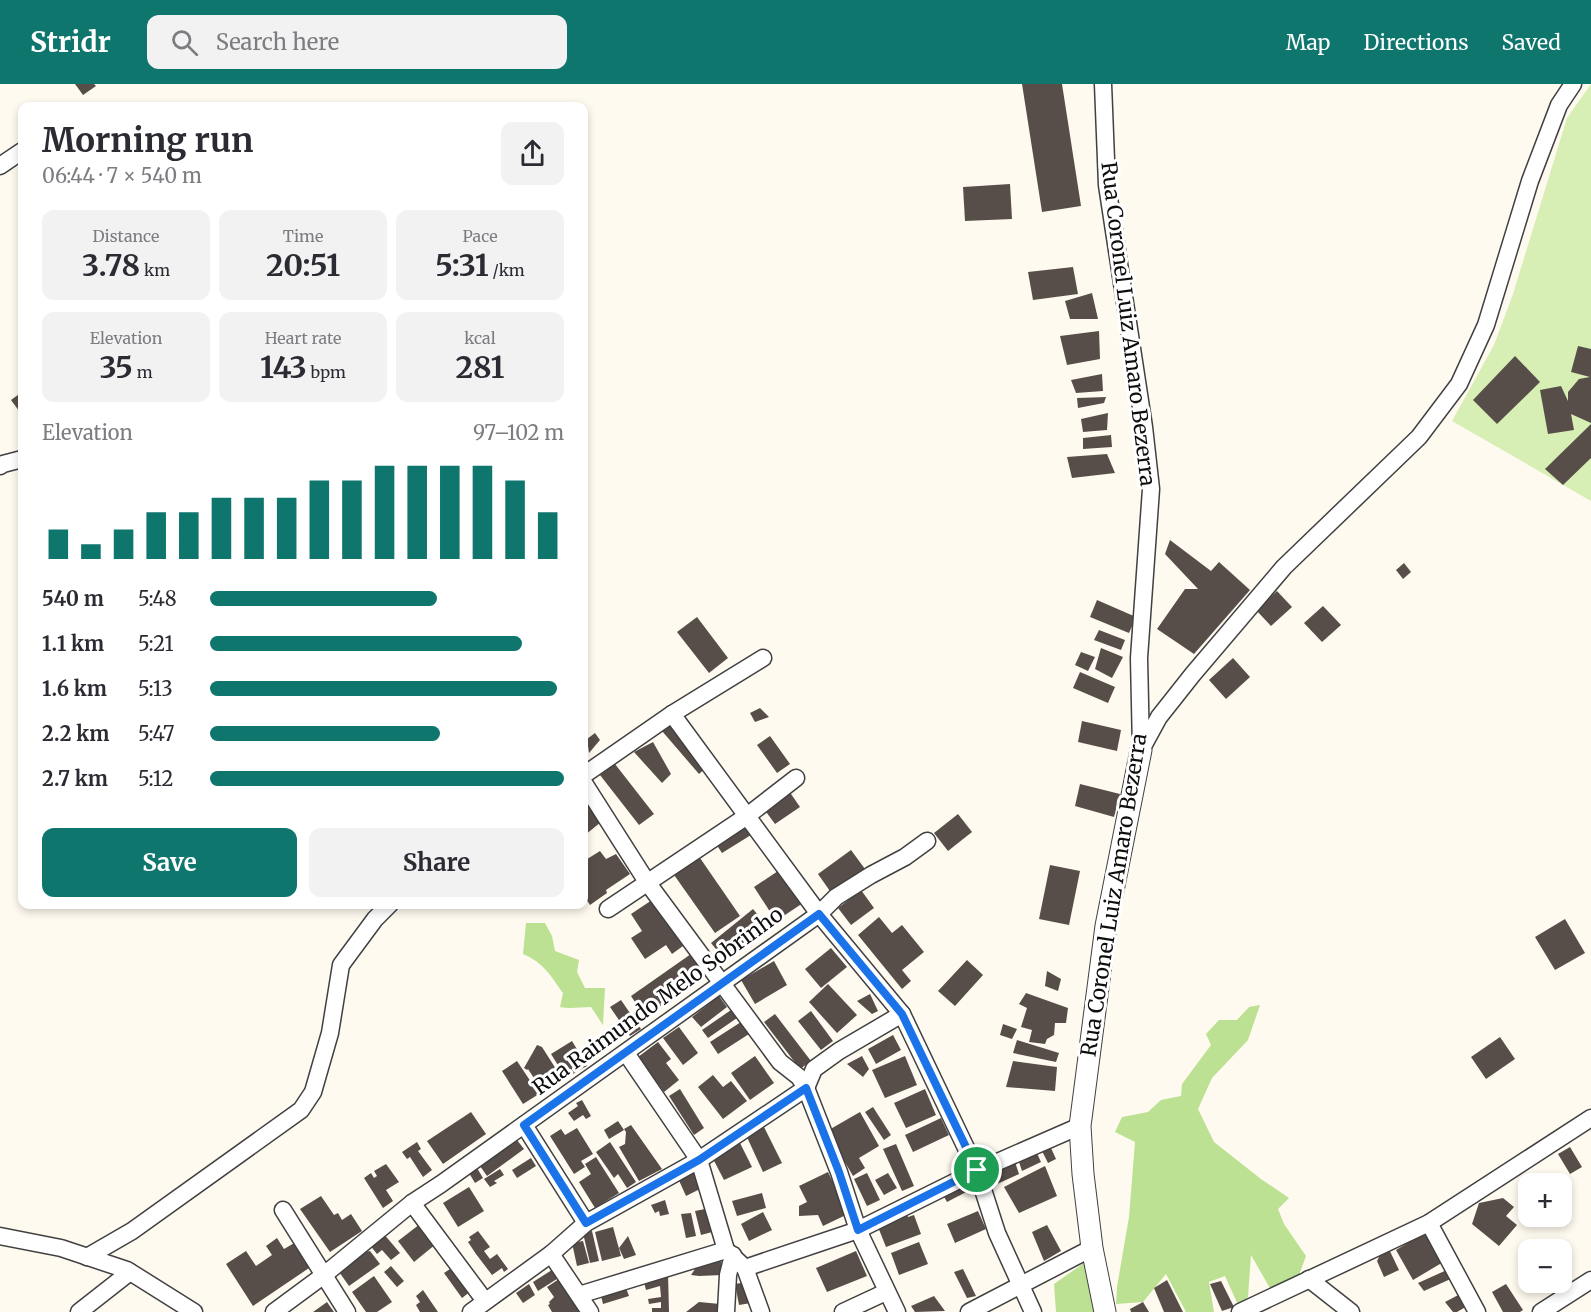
<!DOCTYPE html>
<meta charset="utf-8">
<style>
body{margin:0;font-family:Merriweather,serif;background:#f2f2f3;color:#2b2b33;height:100vh;display:flex;flex-direction:column;font-size:22px;white-space:nowrap}
*{box-sizing:border-box;margin:0}
p{font-size:20px;color:#7c7c81}
.icon{flex:none;width:33px;height:33px;fill:none;stroke:currentColor;stroke-width:2;stroke-linecap:round;stroke-linejoin:round}
.map{position:relative;flex:1;overflow:hidden}
.drawer{position:absolute;left:18px;top:18px;width:570px;height:807px;display:flex;flex-direction:column;background:#fff;border-radius:12px;box-shadow:0 3px 9px #0003}
.drawer>*{flex:none}
.buttons{position:absolute;left:1518px;top:1089px;display:grid;gap:12px}
.buttons a{display:grid;place-items:center;width:54px;height:54px;border-radius:12px;background:#fff;box-shadow:0 3px 9px #0003;font-size:30px}
.pin{position:absolute;display:grid;place-items:center;width:51px;height:51px;color:#fff;margin:-26px;border:3px solid #fff;border-radius:50%;box-shadow:0 2px 6px #0007}
.round{display:grid;place-items:center;flex:none;width:63px;height:63px;border-radius:12px;background:#f2f2f3}
.head{display:flex;align-items:center;justify-content:space-between;height:102px;padding:0 24px}
h1{font-size:33px;font-weight:700;line-height:45px}
.stats{display:grid;grid-template-columns:repeat(3,1fr);gap:9px;height:102px;padding:6px 24px}
.stats div{display:grid;align-content:center;border-radius:12px;background:#f2f2f3;text-align:center}
.stats b{font-size:30px;font-weight:700}
.stats small{font-size:16px;font-weight:400}
.stats p{font-size:16px}
.chart{height:168px;padding:12px 24px}
.chart p{display:flex;justify-content:space-between}
.chart svg{width:100%;height:108px;margin-top:6px;stroke:#0f766e;stroke-width:6}
.cta{display:flex;gap:12px;margin-top:auto;padding:12px 24px}
.cta a{flex:1;height:69px;border-radius:12px;background:#0f766e;color:#fff;font-size:24px;font-weight:700;line-height:69px;text-align:center}
.cta a+a{background:#f2f2f3;color:#2b2b33}
ul{padding:0 24px;list-style:none;font-size:20px}
li{display:grid;grid-template-columns:96px 72px 1fr;align-items:center;height:45px}
li i{height:15px;border-radius:8px;background:#0f766e}
header{display:flex;align-items:center;gap:36px;box-sizing:border-box;height:84px;padding:0 30px;background:#0f766e;color:#fff}
header strong{font-size:28px}
nav{display:flex;gap:33px;margin-inline-start:auto;font-size:21px}
.search{width:420px;height:54px;background:#f2f2f3;display:flex;align-items:center;gap:15px;box-sizing:border-box;padding:0 21px;border-radius:12px;color:#7c7c81;font-size:22px}
.map>svg:first-child{display:block}
</style>
<header>
<strong>Stridr</strong>
<div class="search"><svg class="icon" aria-label="search" viewBox="0 0 24 24"><circle cx="10" cy="10" r="6"/><path d="M15 15l6 6"/></svg>Search here</div>
<nav><a>Map</a><a>Directions</a><a>Saved</a></nav>
</header>
<div class="map">
<svg width="1591" height="1228" viewBox="0 0 1591 1228">
<rect width="100%" height="100%" fill="#fffaef"/>
<path fill="#d7eeb4" d="M1591,0V417L1452,337L1494,261L1513,210L1567,34Z"/>
<g fill="#bce192">
<path d="M526,839H545L552,852L555,867L579,876L577,888L585,904H605L603,941L591,923C580,923 570,925 560,923L563,909C550,891 544,879 523,870Z"/>
<path d="M1260,921L1248,956L1212,994L1198,1025L1214,1058L1261,1095L1289,1114L1278,1125L1284,1140L1306,1172L1298,1194L1271,1206L1251,1171L1248,1213L1239,1223L1225,1192L1209,1198L1214,1228H1186L1166,1190L1143,1218L1116,1220L1117,1203L1129,1133L1135,1058L1115,1048L1122,1033L1148,1028L1161,1016L1181,1012L1182,1000L1211,961L1206,950L1219,936H1237L1249,923Z"/>
<path d="M1084,1179L1089,1181L1101,1228H1056L1054,1200Z"/>
</g>
<g fill="#584e49">
<path d="M75,0H94L96,2L83,11Z"/>
<path d="M1022,0H1062L1081,122L1042,128Z"/>
<path d="M1010,100L1012,135L965,137L963,103Z"/>
<path d="M1073,183L1078,210L1033,216L1028,188Z"/>
<path d="M1092,209L1098,235H1070L1065,217Z"/>
<path d="M1099,247L1100,275L1067,281L1060,252Z"/>
<path d="M1578,262L1591,265V339L1571,330L1574,346L1548,350L1540,306L1561,302L1568,317V308L1579,295L1590,293L1571,288Z"/>
<path d="M1515,272L1540,298L1497,340L1473,316Z"/>
<path d="M1102,290L1103,307L1076,309L1071,296Z"/>
<path d="M22,308V331L11,316Z"/>
<path d="M1106,313L1104,319L1078,324L1077,314Z"/>
<path d="M1108,329L1107,346L1083,348L1081,335Z"/>
<path d="M1591,340V374L1563,401L1545,385Z"/>
<path d="M1111,351L1112,363L1083,365V354Z"/>
<path d="M1107,370L1115,389L1072,394L1067,373Z"/>
<path d="M1170,456L1211,487L1219,478L1250,506L1194,570L1157,545L1185,505H1198L1165,470Z"/>
<path d="M1404,479L1411,488L1403,495L1396,486Z"/>
<path d="M1277,507L1292,523L1271,542L1256,526Z"/>
<path d="M1097,516L1136,533L1129,549L1090,533Z"/>
<path d="M1323,522L1341,541L1322,558L1304,539Z"/>
<path d="M697,533L728,574L709,589L677,548Z"/>
<path d="M1099,546L1125,556L1121,566L1094,556Z"/>
<path d="M1101,564L1123,573L1112,594L1095,585Z"/>
<path d="M1081,568L1095,573L1088,587L1075,581Z"/>
<path d="M1233,574L1250,593L1226,615L1209,596Z"/>
<path d="M1080,588L1115,603L1108,619L1073,604Z"/>
<path d="M760,624L769,633L755,638L750,629Z"/>
<path d="M1082,637L1121,646L1117,667L1078,658Z"/>
<path d="M672,639L709,681L699,690L662,647Z"/>
<path d="M595,649L600,656L589,669L587,655Z"/>
<path d="M770,652L790,680L777,689L757,661Z"/>
<path d="M653,658L671,690L662,699L634,668Z"/>
<path d="M615,680L654,730L639,741L600,691Z"/>
<path d="M1080,700L1120,710L1114,733L1075,722Z"/>
<path d="M789,707L800,723L775,740L764,725Z"/>
<path d="M587,722L606,734L585,751L584,749V725Z"/>
<path d="M958,730L972,748L948,767L934,749Z"/>
<path d="M745,742L751,751L722,769L716,760Z"/>
<path d="M851,766L865,785L832,810L818,790Z"/>
<path d="M600,767L606,775L616,770L630,790L606,806L607,809L590,821L584,812V777Z"/>
<path d="M698,771L740,832L715,849L672,788Z"/>
<path d="M1050,781L1080,787L1069,841L1039,835Z"/>
<path d="M781,785L803,819L776,837L754,803Z"/>
<path d="M861,806L874,824L851,841L838,824Z"/>
<path d="M652,816L683,862L672,870L666,861L645,875L631,854L642,847L631,830Z"/>
<path d="M753,825L767,842L724,875L711,859Z"/>
<path d="M879,833L892,849L902,841L924,868L902,886L911,897L902,905L858,851Z"/>
<path d="M1565,835L1585,869L1555,886L1535,853Z"/>
<path d="M831,864L847,883L821,904L805,885Z"/>
<path d="M691,870L705,890L645,933L631,912Z"/>
<path d="M967,876L983,891L955,922L938,907Z"/>
<path d="M774,877L787,901L755,920L741,896Z"/>
<path d="M1047,887L1061,895L1058,907L1045,902Z"/>
<path d="M828,900L857,931L837,949L809,918Z"/>
<path d="M1026,909L1068,924L1066,939H1055L1054,951L1047,955L1045,960L1029,958L1032,946L1021,943L1027,924L1019,920Z"/>
<path d="M870,910L878,927L872,930L857,917Z"/>
<path d="M719,912L727,923L701,943L692,933Z"/>
<path d="M621,916L641,945L630,952L610,923Z"/>
<path d="M731,926L737,934L708,954L702,946Z"/>
<path d="M811,927L833,957L821,966L798,937Z"/>
<path d="M775,930L811,977L800,985L764,938Z"/>
<path d="M741,938L749,950L718,970L710,958Z"/>
<path d="M1003,940L1017,945L1012,955L1000,951Z"/>
<path d="M679,943L698,969L683,981L663,954Z"/>
<path d="M893,951L901,966L876,980L868,965Z"/>
<path d="M1500,953L1515,975L1486,995L1471,973Z"/>
<path d="M1017,956L1059,969L1056,978L1013,969Z"/>
<path d="M572,957L587,982L566,994L551,970Z"/>
<path d="M658,958L671,975L666,979L679,996L664,1008L638,973Z"/>
<path d="M537,961L542,963L563,996L543,1008L528,985L527,986L524,984Z"/>
<path d="M755,972L774,999L750,1016L731,989Z"/>
<path d="M862,972L869,985L863,993L847,980Z"/>
<path d="M905,972L917,1001L885,1014L872,986Z"/>
<path d="M517,977L539,1010L523,1020L502,987Z"/>
<path d="M1013,977L1057,983L1055,1007L1006,1003Z"/>
<path d="M713,991L723,1003L731,997L747,1017L723,1035L698,1003Z"/>
<path d="M680,1005L704,1044L694,1051L669,1012Z"/>
<path d="M925,1005L936,1031L906,1044L894,1019Z"/>
<path d="M582,1016L591,1032L586,1035L583,1031L574,1037L568,1029L578,1022L576,1019Z"/>
<path d="M873,1023L891,1051L884,1056L865,1028Z"/>
<path d="M471,1028L486,1050L443,1080L427,1057Z"/>
<path d="M860,1028L879,1062L859,1074L865,1084L853,1092L827,1047Z"/>
<path d="M941,1034L949,1051L913,1068L905,1051Z"/>
<path d="M618,1037L624,1046L609,1055L604,1046Z"/>
<path d="M631,1041L662,1085L639,1097L619,1063L625,1060L626,1048L624,1045Z"/>
<path d="M764,1043L782,1079L763,1088L746,1051Z"/>
<path d="M577,1044L593,1070L581,1077L585,1083L574,1090L550,1052L561,1045L565,1051Z"/>
<path d="M517,1056L524,1065L487,1092L480,1082Z"/>
<path d="M739,1057L752,1083L724,1096L711,1071Z"/>
<path d="M417,1058L421,1065L418,1067L432,1086L423,1093L410,1073L407,1075L402,1068Z"/>
<path d="M610,1058L636,1098L627,1104L618,1090L614,1094L596,1068Z"/>
<path d="M896,1060L914,1102L902,1107L883,1065Z"/>
<path d="M1570,1063L1582,1083L1570,1090L1558,1070Z"/>
<path d="M1051,1064L1056,1075L1048,1079L1042,1067Z"/>
<path d="M1036,1067L1041,1078L1022,1087L1018,1075Z"/>
<path d="M596,1073L619,1109L595,1124L579,1098L591,1090L585,1080Z"/>
<path d="M531,1074L536,1082L517,1094L512,1086Z"/>
<path d="M1015,1078L1019,1090L995,1101L991,1088Z"/>
<path d="M386,1080L399,1098L386,1106L393,1117L383,1124L364,1094L371,1089L374,1094L377,1092L374,1087Z"/>
<path d="M1045,1082L1057,1112L1019,1129L1004,1103Z"/>
<path d="M477,1084L483,1094L475,1099L469,1089Z"/>
<path d="M695,1084L704,1103L686,1112L677,1092Z"/>
<path d="M500,1085L504,1091L494,1097L497,1099L490,1103L484,1095Z"/>
<path d="M828,1088L848,1130L823,1142L818,1131L799,1132V1122L807,1118L799,1102Z"/>
<path d="M867,1089L880,1116L867,1122L854,1095Z"/>
<path d="M888,1089L897,1104L884,1111L875,1096Z"/>
<path d="M965,1097L970,1106L947,1118L942,1109Z"/>
<path d="M469,1103L484,1127L458,1143L443,1119Z"/>
<path d="M762,1109L766,1124L737,1132L732,1117Z"/>
<path d="M321,1112L334,1131L338,1129L342,1136L351,1130L362,1147L330,1168L300,1125Z"/>
<path d="M1503,1114L1514,1123L1506,1132L1517,1141L1499,1162L1472,1140L1479,1119Z"/>
<path d="M665,1116L669,1130L660,1132L659,1127L655,1129L651,1121Z"/>
<path d="M710,1124L716,1147L701,1151L695,1127Z"/>
<path d="M906,1127L908,1133L914,1131L921,1150L886,1163L876,1138Z"/>
<path d="M978,1127L986,1145L955,1159L947,1140Z"/>
<path d="M763,1128L772,1146L749,1157L741,1140Z"/>
<path d="M691,1129L696,1152L686,1154L681,1130Z"/>
<path d="M420,1140L436,1160L414,1178L398,1157Z"/>
<path d="M1047,1141L1061,1167L1044,1177L1032,1148Z"/>
<path d="M613,1143L621,1172L602,1177L595,1148Z"/>
<path d="M1429,1146L1445,1177L1413,1196L1396,1166Z"/>
<path d="M478,1147L490,1163L484,1167L490,1175L497,1170L508,1185L504,1188L502,1184L492,1191L476,1170L468,1158L471,1156L469,1153Z"/>
<path d="M592,1147L599,1177L590,1179L583,1149Z"/>
<path d="M383,1149L400,1169L391,1176L382,1166L377,1170L369,1160Z"/>
<path d="M628,1152L636,1171L624,1175L619,1164Z"/>
<path d="M277,1154L284,1165L296,1158L312,1182L253,1222L226,1180L246,1167L256,1182L272,1171L266,1162Z"/>
<path d="M583,1157L589,1179L577,1182L572,1159Z"/>
<path d="M919,1158L928,1180L899,1191L891,1169Z"/>
<path d="M1386,1159L1399,1186L1384,1193L1377,1177Z"/>
<path d="M370,1167L380,1180L349,1202L337,1185L358,1169Z"/>
<path d="M856,1167L867,1192L827,1208L816,1184Z"/>
<path d="M721,1174L722,1191L699,1192L691,1191L699,1179Z"/>
<path d="M391,1182L404,1197L397,1203L384,1188Z"/>
<path d="M453,1183L471,1207L462,1214L444,1189Z"/>
<path d="M555,1184L560,1193L538,1207L533,1198Z"/>
<path d="M963,1185L976,1212L967,1214L954,1188Z"/>
<path d="M1449,1185L1455,1193L1424,1207L1418,1199Z"/>
<path d="M668,1189L669,1228H652V1224H661V1218L649,1220L648,1215L661,1213L660,1202L646,1206L643,1194Z"/>
<path d="M374,1192L392,1218L377,1228H366L352,1208Z"/>
<path d="M562,1193L584,1228H552L548,1221L550,1220L549,1218L554,1213L547,1203Z"/>
<path d="M1167,1196L1183,1228H1164L1154,1204Z"/>
<path d="M1221,1197L1234,1223L1222,1227L1210,1200Z"/>
<path d="M747,1198L751,1219L739,1221L735,1200Z"/>
<path d="M529,1200L535,1211L523,1219L516,1209Z"/>
<path d="M1506,1200L1523,1226L1520,1228H1503L1492,1208Z"/>
<path d="M626,1204L629,1212L603,1220L600,1208Z"/>
<path d="M423,1206L438,1228H420L416,1221L420,1218L416,1212Z"/>
<path d="M1462,1209L1469,1221L1457,1228H1453L1445,1218Z"/>
<path d="M934,1212L945,1227L915,1228L911,1222Z"/>
<path d="M327,1218L334,1228H313Z"/>
<path d="M699,1218L720,1220L719,1228H686Z"/>
<path d="M1143,1218L1149,1228H1131L1130,1225Z"/>
</g>
<g fill="none" stroke-linecap="round" stroke-linejoin="round">
<g stroke="#414141" stroke-width="19">
<g id="minor">
<path d="M1103,0L1107,101L1144,343L1151,405L1139,574L1141,665"/>
<path d="M0,82L22,67"/>
<path d="M0,382L3,380L22,375"/>
<path d="M1141,666L1159,633L1193,590L1284,483L1419,353L1459,300L1486,241L1530,97L1559,21L1573,0"/>
<path d="M584,691L672,630L763,574"/>
<path d="M584,699L647,798L780,978L799,993L806,1004L839,1088L858,1146L897,1228"/>
<path d="M608,825L747,732L796,694"/>
<path d="M902,930L977,1087L997,1149L1033,1228"/>
<path d="M626,969L699,1076L726,1166L745,1184L761,1228"/>
<path d="M524,1041L586,1139"/>
<path d="M412,1119L485,1217"/>
<path d="M283,1126L347,1228"/>
<path d="M1429,1139L1477,1228"/>
<path d="M0,1152L61,1164L127,1186L194,1228"/>
<path d="M551,1170L590,1228"/>
<path d="M87,1173L132,1147L301,1026L313,1008L330,949L341,881L375,835L390,820"/>
<path d="M745,1184L858,1146L977,1087L1080,1042"/>
<path d="M1309,1195L1351,1228"/>
<path d="M579,1211L726,1166"/>
<path d="M79,1228L130,1188"/>
<path d="M274,1228L324,1191L412,1119L441,1100L819,830L672,630"/>
<path d="M471,1228L551,1170L586,1139L699,1076L806,1004L814,985L839,967L902,930L819,830L836,813L871,791L905,773L927,757"/>
<path d="M726,1228L728,1191L733,1171"/>
<path d="M843,1228L886,1208"/>
<path d="M969,1228L1092,1164"/>
<path d="M1240,1228L1429,1139L1591,1034"/>
<path d="M1541,1228L1591,1196"/>
</g>
</g>
<g stroke="#414141" stroke-width="23">
<path id="tertiary" d="M1105,1228L1092,1164L1083,1090L1080,1042L1106,842L1141,666"/>
</g>
<use href="#minor" stroke="#fff" stroke-width="16"/>
<use href="#tertiary" stroke="#fff" stroke-width="21"/>
</g>
<g fill="none" stroke-linecap="round" stroke-linejoin="round">
<g stroke="#fff" stroke-width="12">
<path id="route" d="M819,830L902,930L977,1086L858,1146L839,1088L806,1004L699,1076L586,1139L524,1041Z"/>
</g>
<use href="#route" stroke="#1a73e8" stroke-width="8"/>
</g>
<g text-anchor="middle" stroke-width="6" stroke-linejoin="round" paint-order="stroke">
<g font-size="21" fill="#0e0e0e" stroke="#fff">
<text transform="translate(1128 240) rotate(83)" y="7">Rua Coronel Luiz Amaro Bezerra</text>
<text transform="translate(1114 811) rotate(-81)" y="7">Rua Coronel Luiz Amaro Bezerra</text>
<text transform="translate(658 917) rotate(-36)" y="7">Rua Raimundo Melo Sobrinho</text>
</g>
</g>
</svg>
<div class="buttons">
<a>+</a>
<a>−</a>
</div>
<div class="pin" style="left:977px;top:1086px;background:#1e9e55"><svg class="icon" aria-label="arrive" viewBox="0 0 24 24"><path d="M6 21V4h12l-3 4 3 4H6"/></svg></div>
<section class="drawer">
<div class="head"><div><h1>Morning run</h1><p>06:44 · 7 × 540 m</p></div><a class="round"><svg class="icon" aria-label="share" viewBox="0 0 24 24"><path d="M12 15V3M7 8l5-5 5 5M5 13v7h14v-7"/></svg></a></div>
<div class="stats">
<div><p>Distance</p><b>3.78<small> km</small></b></div>
<div><p>Time</p><b>20:51</b></div>
<div><p>Pace</p><b>5:31<small> /km</small></b></div>
</div>
<div class="stats">
<div><p>Elevation</p><b>35<small> m</small></b></div>
<div><p>Heart rate</p><b>143<small> bpm</small></b></div>
<div><p>kcal</p><b>281</b></div>
</div>
<div class="chart"><p><span>Elevation</span>97–102 m</p>
<svg viewBox="0 0 160 44" preserveAspectRatio="none"><path d="M5 44V32M15 44V38M25 44V32M35 44V25M45 44V25M55 44V19M65 44V19M75 44V19M85 44V12M95 44V12M105 44V6M115 44V6M125 44V6M135 44V6M145 44V12M155 44V25"/></svg>
</div>
<ul>
<li><b>540 m</b>5:48<i style="width:64%"></i></li>
<li><b>1.1 km</b>5:21<i style="width:88%"></i></li>
<li><b>1.6 km</b>5:13<i style="width:98%"></i></li>
<li><b>2.2 km</b>5:47<i style="width:65%"></i></li>
<li><b>2.7 km</b>5:12<i style="width:100%"></i></li>
</ul>
<div class="cta"><a>Save</a><a>Share</a></div>
</section>
</div>
